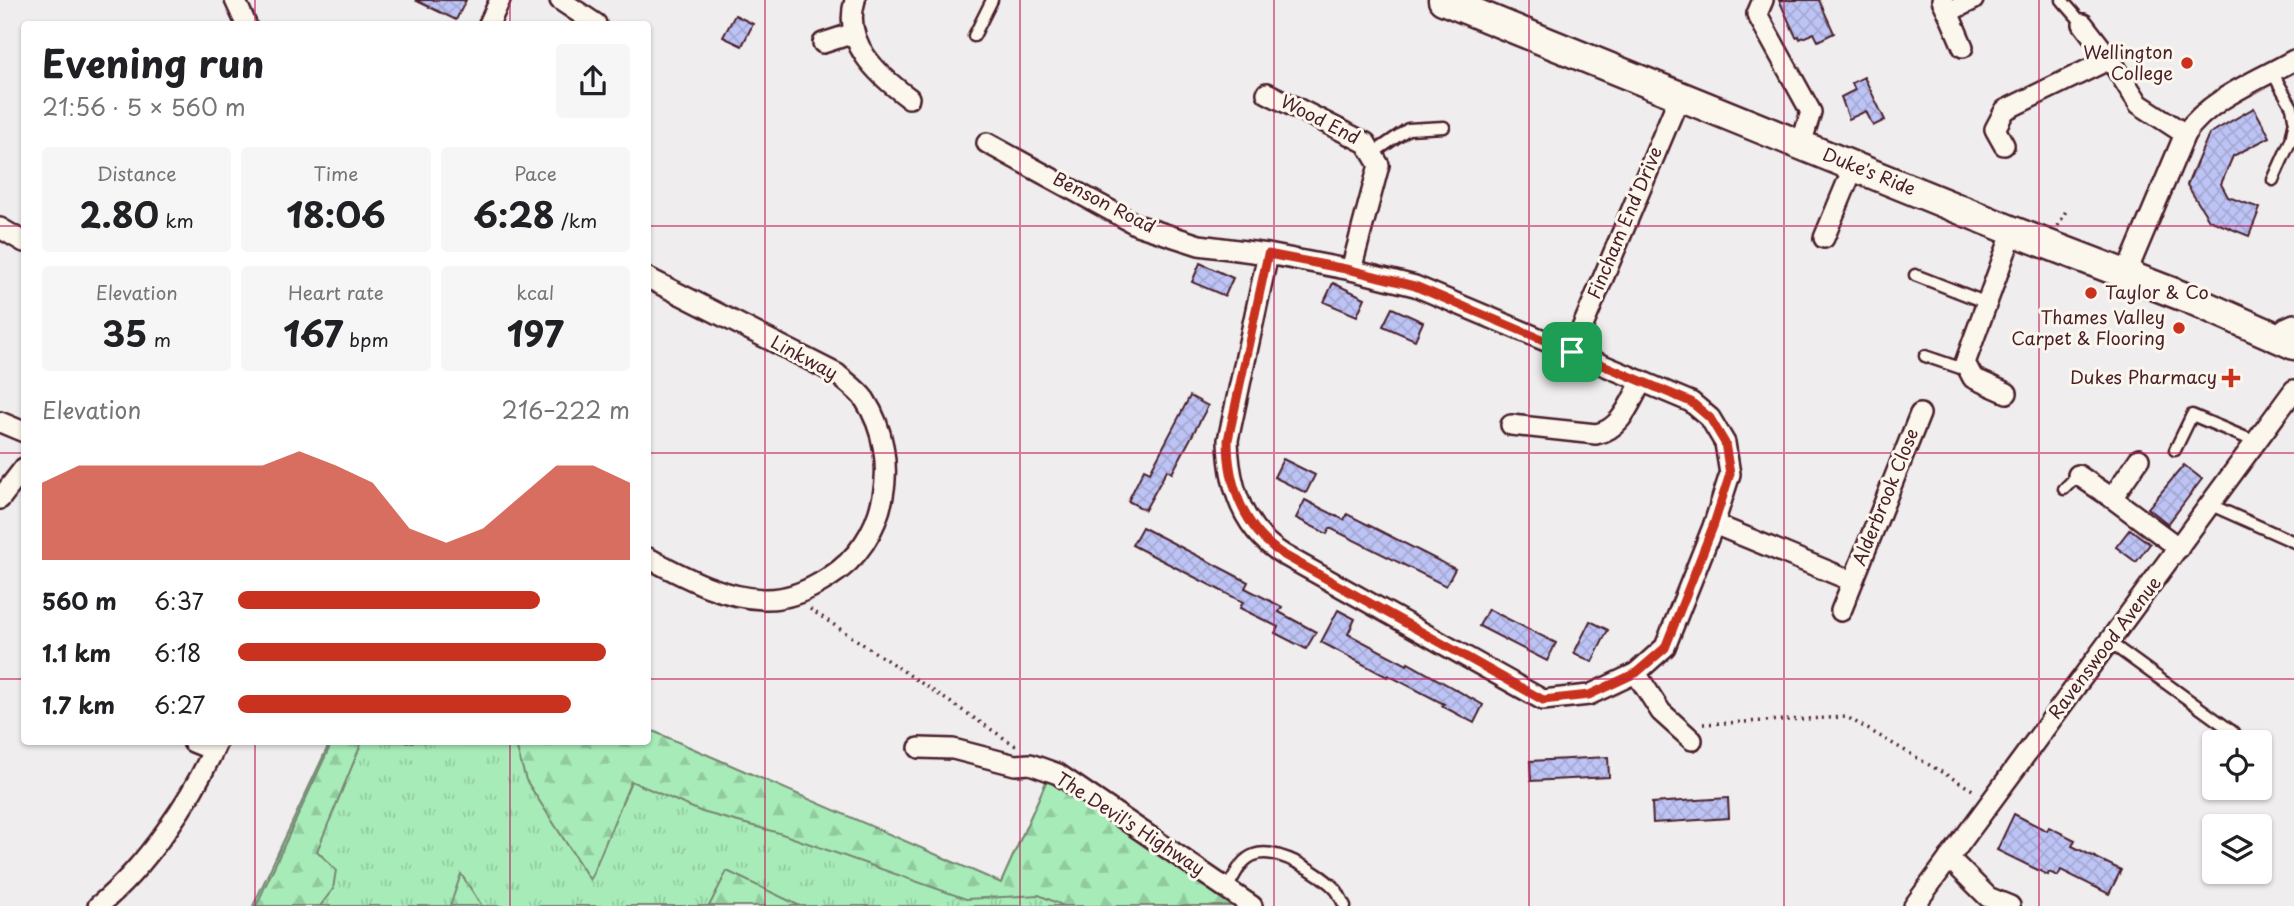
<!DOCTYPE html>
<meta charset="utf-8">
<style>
body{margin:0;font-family:"Playpen Sans",sans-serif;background:#f6f6f6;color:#202124;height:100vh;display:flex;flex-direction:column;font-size:26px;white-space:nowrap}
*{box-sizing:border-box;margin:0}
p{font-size:23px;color:#757577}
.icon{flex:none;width:38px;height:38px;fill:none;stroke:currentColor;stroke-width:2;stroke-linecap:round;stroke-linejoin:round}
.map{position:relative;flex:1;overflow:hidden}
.sheet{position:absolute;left:21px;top:21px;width:630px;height:724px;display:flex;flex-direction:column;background:#fff;border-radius:7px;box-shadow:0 2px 5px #0004}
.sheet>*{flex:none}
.controls{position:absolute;left:2202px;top:730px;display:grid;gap:14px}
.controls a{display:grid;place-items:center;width:70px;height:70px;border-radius:7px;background:#fff;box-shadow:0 2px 5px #0004;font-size:35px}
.pin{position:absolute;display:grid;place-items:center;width:60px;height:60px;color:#fff;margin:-30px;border-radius:14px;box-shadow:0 4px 10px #0006}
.round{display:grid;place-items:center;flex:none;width:74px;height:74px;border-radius:7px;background:#f6f6f6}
.summary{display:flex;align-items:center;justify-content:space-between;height:119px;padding:0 21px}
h1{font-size:38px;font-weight:700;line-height:52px}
.figures{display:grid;grid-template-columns:repeat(3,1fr);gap:10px;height:119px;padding:7px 21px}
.figures div{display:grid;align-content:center;border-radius:7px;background:#f6f6f6;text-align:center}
.figures b{font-size:35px;font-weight:700}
.figures small{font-size:19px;font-weight:400}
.figures p{font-size:19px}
.chart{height:196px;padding:14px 21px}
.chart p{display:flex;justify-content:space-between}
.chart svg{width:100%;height:126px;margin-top:7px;fill:#c8321e;opacity:.7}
ul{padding:0 21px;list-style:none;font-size:23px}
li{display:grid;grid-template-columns:112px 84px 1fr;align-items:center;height:52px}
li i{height:18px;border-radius:9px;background:#c8321e}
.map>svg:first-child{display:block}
</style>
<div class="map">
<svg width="2294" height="906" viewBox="0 0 2294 906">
<defs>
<pattern id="grass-tufts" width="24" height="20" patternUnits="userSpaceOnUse" patternTransform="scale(1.75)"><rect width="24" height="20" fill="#a7ecb8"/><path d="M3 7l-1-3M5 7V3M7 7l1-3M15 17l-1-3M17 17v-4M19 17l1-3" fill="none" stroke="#91ca9e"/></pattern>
<pattern id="forest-firs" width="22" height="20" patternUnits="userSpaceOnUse" patternTransform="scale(1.75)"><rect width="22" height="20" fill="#a7ecb8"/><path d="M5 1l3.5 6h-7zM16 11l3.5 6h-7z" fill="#91ca9e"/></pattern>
<pattern id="building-cross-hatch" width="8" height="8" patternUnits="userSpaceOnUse" patternTransform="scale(1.75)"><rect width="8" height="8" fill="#bdc4f5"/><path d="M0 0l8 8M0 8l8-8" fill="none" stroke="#a4a8d2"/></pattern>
</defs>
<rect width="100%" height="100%" fill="#efedee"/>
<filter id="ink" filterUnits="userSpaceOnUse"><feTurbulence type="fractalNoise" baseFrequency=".0143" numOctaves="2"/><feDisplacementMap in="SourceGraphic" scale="14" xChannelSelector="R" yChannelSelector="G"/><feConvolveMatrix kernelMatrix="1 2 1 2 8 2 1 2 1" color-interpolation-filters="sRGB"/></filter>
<g filter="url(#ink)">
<path fill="url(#grass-tufts)" stroke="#788672" stroke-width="2" d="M648,729L1001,883L1047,780L1237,906H253L330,742H648Z"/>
<g fill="url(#forest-firs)" stroke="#788672" stroke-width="2">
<path d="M648,729L1001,883L1047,780L1237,906H1064L1039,895L966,899L779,833L702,812L631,781L590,880L526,780L515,742H648Z"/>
<path d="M332,742H362L317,851L336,870L333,889L320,906H256Z"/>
<path d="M727,871L800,906H709Z"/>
<path d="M461,874L482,906H450Z"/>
</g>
<g fill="url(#building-cross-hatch)" stroke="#4a1f2b" stroke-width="2">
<path d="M415,0H466L456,20Z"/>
<path d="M1779,0H1819L1834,33L1818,41L1814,33L1800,39L1799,36L1796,37Z"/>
<path d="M735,15L753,24L742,46L723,37Z"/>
<path d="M1864,77L1885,120L1873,126L1866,111L1849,119L1841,97L1855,90L1852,83Z"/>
<path d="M2254,108L2270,137L2233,156L2221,184L2228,197L2260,208L2249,236L2209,220L2187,185L2209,134Z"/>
<path d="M1200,263L1233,278L1225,296L1192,282Z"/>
<path d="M1333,283L1365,298L1357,316L1324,302Z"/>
<path d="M1392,308L1423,322L1415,340L1383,326Z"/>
<path d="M1190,396L1208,406L1172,473L1167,470L1145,510L1128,501L1144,469L1150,472Z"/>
<path d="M1283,459L1315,475L1306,493L1274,477Z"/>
<path d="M2184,465L2202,479L2168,524L2148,508Z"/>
<path d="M1305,500L1344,520L1347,514L1455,569L1446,586L1330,528L1327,534L1296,518Z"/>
<path d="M1142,527L1248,582L1245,588L1282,607L1279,612L1316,632L1306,649L1275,633L1278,627L1240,608L1243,602L1132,545Z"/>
<path d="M2130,529L2150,544L2136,562L2116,547Z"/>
<path d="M1488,609L1556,643L1547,661L1479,626Z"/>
<path d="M1338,610L1355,619L1348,634L1407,665L1408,663L1483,705L1474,723L1442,706L1444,704L1388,675L1387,677L1321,642Z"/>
<path d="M1590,621L1608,630L1592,662L1574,653Z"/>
<path d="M1608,757L1609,777L1531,781L1530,761Z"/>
<path d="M1728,798L1729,818L1653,823L1652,803Z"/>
<path d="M2014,814L2047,831L2049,827L2075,840L2072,846L2121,870L2109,894L2061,870L2058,876L2049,872L2048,875L1997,850Z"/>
</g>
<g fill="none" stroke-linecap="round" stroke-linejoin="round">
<g stroke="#4a1f2b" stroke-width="15">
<g id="lane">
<path d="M2062,0L2083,24"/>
<path d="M974,36L992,0"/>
<path d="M2272,72L2292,107L2294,119"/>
<path d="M1372,154L1408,129L1444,127"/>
<path d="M2273,180L2291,140L2294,125"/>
<path d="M1915,275L1987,303"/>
<path d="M1925,356L1969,371"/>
<path d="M2175,450L2192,415L2256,442"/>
<path d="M2064,489L2078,475"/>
<path d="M2211,505L2294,542"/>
<path d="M2109,642L2233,732"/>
<path d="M1227,888C1235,876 1240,860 1254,855C1276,846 1323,874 1337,891C1340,896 1342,901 1345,906"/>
</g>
</g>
<g stroke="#4a1f2b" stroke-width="24">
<g id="street">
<path d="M235,0L246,24"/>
<path d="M560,0L596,24"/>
<path d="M855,0C842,43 878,75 909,98"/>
<path d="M1763,0L1757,14L1811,112L1801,144"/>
<path d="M1942,0L1948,12L1973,0"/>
<path d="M1948,12L1963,47"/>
<path d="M489,24L500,0"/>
<path d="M2083,24L2110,59L2139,104L2185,134"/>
<path d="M823,43L854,33"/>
<path d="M1267,93L1366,143L1379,165L1351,270"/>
<path d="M987,143L1137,225L1199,245L1268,254L1351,270L1415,286L1691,402L1710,418L1725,443L1730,474L1714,524L1665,647L1636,673L1589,695L1543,700L1284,555C1243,530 1229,486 1228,440L1268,254"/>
<path d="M2004,145L1995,129L2005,110L2110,59"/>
<path d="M0,228L24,242"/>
<path d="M1824,238L1854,166"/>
<path d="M2126,274L2185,134C2210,98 2257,81 2294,60"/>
<path d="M648,278L837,374C846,382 858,390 865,400C902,458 888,541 828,578C808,591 786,600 763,599C722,598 683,576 648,558"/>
<path d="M2280,339L2285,328L2294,324"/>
<path d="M1572,352L1680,95"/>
<path d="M2007,393L1973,378L1965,363L2013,231"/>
<path d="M0,422L24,432"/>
<path d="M1511,425L1596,434C1622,429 1630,402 1642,381"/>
<path d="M2139,459L2112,498L2179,548"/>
<path d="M2078,475L2112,498"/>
<path d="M0,499L24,468"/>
<path d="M1714,524L1852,581"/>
<path d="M1841,611L1920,414"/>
<path d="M1636,673L1661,712L1692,740"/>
<path d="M193,742L213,750"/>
<path d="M919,748L953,749L1015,765L1030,764L1058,774L1252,906"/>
<path d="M1949,858L1988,897L2010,906"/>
<path d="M98,906C145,868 193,798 217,742"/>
<path d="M1914,906L2294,390"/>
</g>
</g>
<g stroke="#4a1f2b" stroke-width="33">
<path id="secondary" d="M1443,0L2013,231L2190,299L2294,345"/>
</g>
<g stroke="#4a1f2b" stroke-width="3.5" stroke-dasharray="2 5" stroke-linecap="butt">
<path d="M2058,226L2067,209"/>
<path d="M810,609L1016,746"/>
<path d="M1703,724L1847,717L1976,792"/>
</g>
<use href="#lane" stroke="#fbf7ec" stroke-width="10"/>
<use href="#street" stroke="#fbf7ec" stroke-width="19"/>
<use href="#secondary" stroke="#fbf7ec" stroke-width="28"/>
</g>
</g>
<g fill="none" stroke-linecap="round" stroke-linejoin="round" filter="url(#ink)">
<g stroke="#fff" stroke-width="14">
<path id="route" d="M1268,254L1351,270L1415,286L1691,402L1710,418L1725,443L1730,474L1714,524L1665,648L1636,673L1589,695L1543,700L1284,555C1244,530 1228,485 1228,440Z"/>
</g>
<use href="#route" stroke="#c8321e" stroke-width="9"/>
</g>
<path fill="none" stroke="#c2185b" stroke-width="2" stroke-opacity="0.55" d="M255,0V24M510,0V24M765,0V906M1020,0V906M1274,0V906M1529,0V906M1784,0V906M2039,0V906M0,226H24M648,226H2294M0,453H24M648,453H2294M0,679H24M648,679H2294M255,742V906M510,742V906"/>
<g fill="#c8321e" stroke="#fbf7ec" stroke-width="2.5">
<circle cx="2187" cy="63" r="7"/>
<circle cx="2091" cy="293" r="7"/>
<circle cx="2179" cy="328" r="7"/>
<path d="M2227.5 367.5h7v7h7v7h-7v7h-7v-7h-7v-7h7z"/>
</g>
<g text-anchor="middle" stroke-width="6" stroke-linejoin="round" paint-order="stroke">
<g font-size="18" fill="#4a1f2b" stroke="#fbf7ec" text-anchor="end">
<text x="2173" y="59">Wellington<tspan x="2173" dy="21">College</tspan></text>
<text x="2105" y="299" text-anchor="start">Taylor &amp; Co</text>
<text x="2165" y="324">Thames Valley<tspan x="2165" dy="21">Carpet &amp; Flooring</tspan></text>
<text x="2217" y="384">Dukes Pharmacy</text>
</g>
<g font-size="18" fill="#4a1f2b" stroke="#fbf7ec">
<text transform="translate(1320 120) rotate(27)" y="6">Wood End</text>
<text transform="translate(1869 172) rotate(22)" y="6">Duke's Ride</text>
<text transform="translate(1104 203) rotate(27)" y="6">Benson Road</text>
<text transform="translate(1625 223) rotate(-67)" y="6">Fincham End Drive</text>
<text transform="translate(804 358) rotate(28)" y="6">Linkway</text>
<text transform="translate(1886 497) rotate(-68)" y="6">Alderbrook Close</text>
<text transform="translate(2105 648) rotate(-53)" y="6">Ravenswood Avenue</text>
<text transform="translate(1130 824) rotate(33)" y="6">The Devil's Highway</text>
</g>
</g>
</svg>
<div class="controls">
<a><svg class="icon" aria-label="locate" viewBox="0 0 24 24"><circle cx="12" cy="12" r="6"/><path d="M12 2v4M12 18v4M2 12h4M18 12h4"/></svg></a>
<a><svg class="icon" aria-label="layers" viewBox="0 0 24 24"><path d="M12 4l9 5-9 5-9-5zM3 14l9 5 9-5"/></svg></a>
</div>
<div class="pin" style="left:1572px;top:352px;background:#1e9e55"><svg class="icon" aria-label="arrive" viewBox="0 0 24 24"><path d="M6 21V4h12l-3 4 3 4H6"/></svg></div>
<section class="sheet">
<div class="summary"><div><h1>Evening run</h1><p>21:56 · 5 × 560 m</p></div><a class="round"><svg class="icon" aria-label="share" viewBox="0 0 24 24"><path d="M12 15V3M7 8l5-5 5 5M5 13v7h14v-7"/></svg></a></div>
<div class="figures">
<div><p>Distance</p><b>2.80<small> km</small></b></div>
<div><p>Time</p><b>18:06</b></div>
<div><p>Pace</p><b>6:28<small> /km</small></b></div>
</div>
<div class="figures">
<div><p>Elevation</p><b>35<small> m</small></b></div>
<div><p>Heart rate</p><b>167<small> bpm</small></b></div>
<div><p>kcal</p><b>197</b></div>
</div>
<div class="chart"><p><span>Elevation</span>216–222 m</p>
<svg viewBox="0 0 160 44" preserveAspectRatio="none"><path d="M0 44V17L10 11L20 11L30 11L40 11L50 11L60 11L70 6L80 11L90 17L100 33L110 38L120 33L130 22L140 11L150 11L160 17V44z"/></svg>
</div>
<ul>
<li><b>560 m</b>6:37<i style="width:77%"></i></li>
<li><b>1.1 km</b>6:18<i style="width:94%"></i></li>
<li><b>1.7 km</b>6:27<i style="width:85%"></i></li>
</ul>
</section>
</div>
